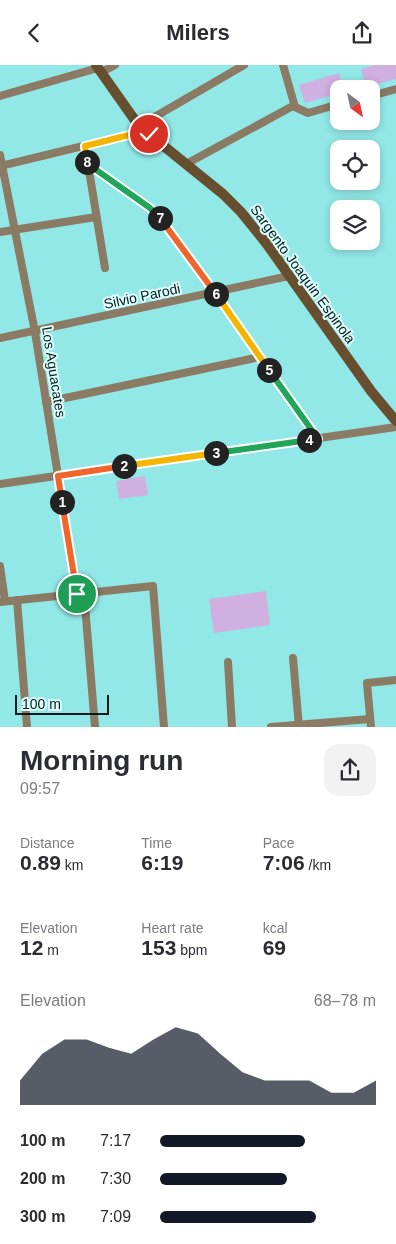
<!DOCTYPE html>
<meta charset="utf-8">
<style>
body{margin:0;font-family:Arial,sans-serif;background:#f2f2f3;color:#2b2b33;height:100vh;display:flex;flex-direction:column;font-size:19px;white-space:nowrap}
*{box-sizing:border-box;margin:0}
p{font-size:16px;color:#7c7c81}
.icon{flex:none;width:28px;height:28px;fill:none;stroke:currentColor;stroke-width:2;stroke-linecap:round;stroke-linejoin:round}
.map{position:relative;height:662px;overflow:hidden}
.details{display:flex;flex-direction:column;background:#fff;flex:1}
.details>*{flex:none}
.needle{width:32px;rotate:147deg}
.fabs{position:absolute;left:330px;top:15px;display:grid;gap:10px}
.fabs a{display:grid;place-items:center;width:50px;height:50px;border-radius:10px;background:#fff;box-shadow:0 2px 8px #0003;font-size:25px}
.scale{position:absolute;left:15px;bottom:12px;width:94px;box-sizing:border-box;padding-left:5px;border:2px solid #011c1c;border-top:0;font-size:14px;line-height:18px;white-space:nowrap;color:#011c1c;-webkit-text-stroke:4px #defffe;paint-order:stroke}
.pin{position:absolute;display:grid;place-items:center;width:42px;height:42px;color:#fff;margin:-21px;border:2px solid #fff;border-radius:50%;box-shadow:0 1px 5px #0007}
.km{position:absolute;width:25px;height:25px;margin:-12px;border-radius:50%;background:#222;color:#fff;font-size:14px;line-height:25px;text-align:center}
.round{display:grid;place-items:center;flex:none;width:52px;height:52px;border-radius:15px;background:#f2f2f3}
.head{display:flex;align-items:center;justify-content:space-between;height:85px;padding:0 20px}
h1{font-size:28px;font-weight:700;line-height:38px}
.metrics{display:grid;grid-template-columns:repeat(3,1fr);gap:8px;height:85px;padding:5px 20px}
.metrics div{display:grid;align-content:center}
.metrics b{font-size:21px;font-weight:700}
.metrics small{font-size:14px;font-weight:400}
.metrics p{font-size:14px}
.chart{height:140px;padding:10px 20px}
.chart p{display:flex;justify-content:space-between}
.chart svg{width:100%;height:90px;margin-top:5px;fill:#111827;opacity:.7}
ul{padding:0 20px;list-style:none;font-size:16px}
li{display:grid;grid-template-columns:80px 60px 1fr;align-items:center;height:38px}
li i{height:12px;border-radius:6px;background:#111827}
header{display:flex;justify-content:space-between;align-items:center;height:65px;padding:0 20px;background:#fff;font-size:22px;font-weight:700}
.map>svg:first-child{display:block}
</style>
<header><svg class="icon" aria-label="back" viewBox="0 0 24 24"><path d="M15 5l-7 7 7 7"/></svg>Milers<svg class="icon" aria-label="share" viewBox="0 0 24 24"><path d="M12 15V3M7 8l5-5 5 5M5 13v7h14v-7"/></svg></header>
<div class="map">
<svg width="396" height="662" viewBox="0 0 396 662">
<rect width="100%" height="100%" fill="#91e8e6"/>
<g fill="#d0afe1">
<path d="M375,0H396V14L366,22L361,4Z"/>
<path d="M339,8L343,24H339V28L305,38L299,20Z"/>
<path d="M145,411L148,430L119,434L116,416Z"/>
<path d="M266,526L270,560L214,568L209,534Z"/>
</g>
<g fill="none" stroke-linecap="round" stroke-linejoin="round">
<g stroke="#8b7a64" stroke-width="8">
<path d="M283,0L295,42"/>
<path d="M102,7L115,0"/>
<path d="M0,31L98,3"/>
<path d="M371,31L396,24"/>
<path d="M139,61L244,0"/>
<path d="M85,81L105,203"/>
<path d="M0,90L35,267L77,529"/>
<path d="M88,99L150,143L158,151L215,227L318,374"/>
<path d="M186,99L291,42H295L308,48L339,39"/>
<path d="M0,101L145,66"/>
<path d="M0,167L96,152"/>
<path d="M0,273L289,211"/>
<path d="M46,337L260,292"/>
<path d="M0,419L396,362"/>
<path d="M0,501L5,536"/>
<path d="M84,528L95,662"/>
<path d="M17,535L27,662"/>
<path d="M0,537L153,521L164,662"/>
<path d="M293,593L299,662"/>
<path d="M228,597L232,662"/>
<path d="M271,662L370,654"/>
<path d="M371,662L367,618L396,615"/>
</g>
<path stroke="#664e2e" stroke-width="10" d="M96,0L139,61L223,129L241,147L266,178L371,326L396,356"/>
</g>
<g fill="none" stroke-linecap="round" stroke-linejoin="round">
<g stroke="#fff" stroke-width="10">
<path id="split-1" d="M62,437L77,529"/>
</g>
<g stroke="#fff" stroke-width="10">
<path id="split-2" d="M62,437L58,411L124,401"/>
</g>
<g stroke="#fff" stroke-width="10">
<path id="split-3" d="M124,401L216,388"/>
</g>
<g stroke="#fff" stroke-width="10">
<path id="split-4" d="M216,388L309,375"/>
</g>
<g stroke="#fff" stroke-width="10">
<path id="split-5" d="M269,305L318,374L309,375"/>
</g>
<g stroke="#fff" stroke-width="10">
<path id="split-6" d="M216,229L269,305"/>
</g>
<g stroke="#fff" stroke-width="10">
<path id="split-7" d="M160,153L216,229"/>
</g>
<g stroke="#fff" stroke-width="10">
<path id="split-8" d="M87,97L88,99L150,143L160,153"/>
</g>
<g stroke="#fff" stroke-width="10">
<path id="split-9" d="M87,97L85,81L145,66L149,69"/>
</g>
<use href="#split-1" stroke="#f0652b" stroke-width="6"/>
<use href="#split-2" stroke="#f0652b" stroke-width="6"/>
<use href="#split-3" stroke="#f5b400" stroke-width="6"/>
<use href="#split-4" stroke="#22a559" stroke-width="6"/>
<use href="#split-5" stroke="#22a559" stroke-width="6"/>
<use href="#split-6" stroke="#f5b400" stroke-width="6"/>
<use href="#split-7" stroke="#f0652b" stroke-width="6"/>
<use href="#split-8" stroke="#22a559" stroke-width="6"/>
<use href="#split-9" stroke="#f5b400" stroke-width="6"/>
</g>
<g text-anchor="middle" stroke-width="4" stroke-linejoin="round" paint-order="stroke">
<g font-size="14" fill="#011c1c" stroke="#defffe">
<text transform="translate(303 209) rotate(54)" y="5">Sargento Joaquin Espinola</text>
<text transform="translate(142 231) rotate(-12)" y="5">Silvio Parodi</text>
<text transform="translate(54 307) rotate(81)" y="5">Los Aguacates</text>
</g>
</g>
</svg>
<div class="fabs">
<a><svg class="needle" viewBox="-14 -14 28 28"><path d="M0-13l5 13h-10z" fill="#e53935"/><path d="M0 13l5-13h-10z" fill="#7c7c81"/></svg></a>
<a><svg class="icon" aria-label="locate" viewBox="0 0 24 24"><circle cx="12" cy="12" r="6"/><path d="M12 2v4M12 18v4M2 12h4M18 12h4"/></svg></a>
<a><svg class="icon" aria-label="layers" viewBox="0 0 24 24"><path d="M12 4l9 5-9 5-9-5zM3 14l9 5 9-5"/></svg></a>
</div>
<div class="scale">100 m</div>
<div class="pin" style="left:77px;top:529px;background:#1e9e55"><svg class="icon" aria-label="arrive" viewBox="0 0 24 24"><path d="M6 21V4h12l-3 4 3 4H6"/></svg></div>
<div class="pin" style="left:149px;top:69px;background:#d93025"><svg class="icon" aria-label="check" viewBox="0 0 24 24"><path d="M5 12l5 5 9-10"/></svg></div>
<b class="km" style="left:62px;top:437px">1</b>
<b class="km" style="left:124px;top:401px">2</b>
<b class="km" style="left:216px;top:388px">3</b>
<b class="km" style="left:309px;top:375px">4</b>
<b class="km" style="left:269px;top:305px">5</b>
<b class="km" style="left:216px;top:229px">6</b>
<b class="km" style="left:160px;top:153px">7</b>
<b class="km" style="left:87px;top:97px">8</b>
</div>
<section class="details">
<div class="head"><div><h1>Morning run</h1><p>09:57</p></div><a class="round"><svg class="icon" aria-label="share" viewBox="0 0 24 24"><path d="M12 15V3M7 8l5-5 5 5M5 13v7h14v-7"/></svg></a></div>
<div class="metrics">
<div><p>Distance</p><b>0.89<small> km</small></b></div>
<div><p>Time</p><b>6:19</b></div>
<div><p>Pace</p><b>7:06<small> /km</small></b></div>
</div>
<div class="metrics">
<div><p>Elevation</p><b>12<small> m</small></b></div>
<div><p>Heart rate</p><b>153<small> bpm</small></b></div>
<div><p>kcal</p><b>69</b></div>
</div>
<div class="chart"><p><span>Elevation</span>68–78 m</p>
<svg viewBox="0 0 160 44" preserveAspectRatio="none"><path d="M0 44V32L10 19L20 12L30 12L40 16L50 19L60 12L70 6L80 9L90 19L100 28L110 32L120 32L130 32L140 38L150 38L160 32V44z"/></svg>
</div>
<ul>
<li><b>100 m</b>7:17<i style="width:67%"></i></li>
<li><b>200 m</b>7:30<i style="width:59%"></i></li>
<li><b>300 m</b>7:09<i style="width:72%"></i></li>
</ul>
</section>
